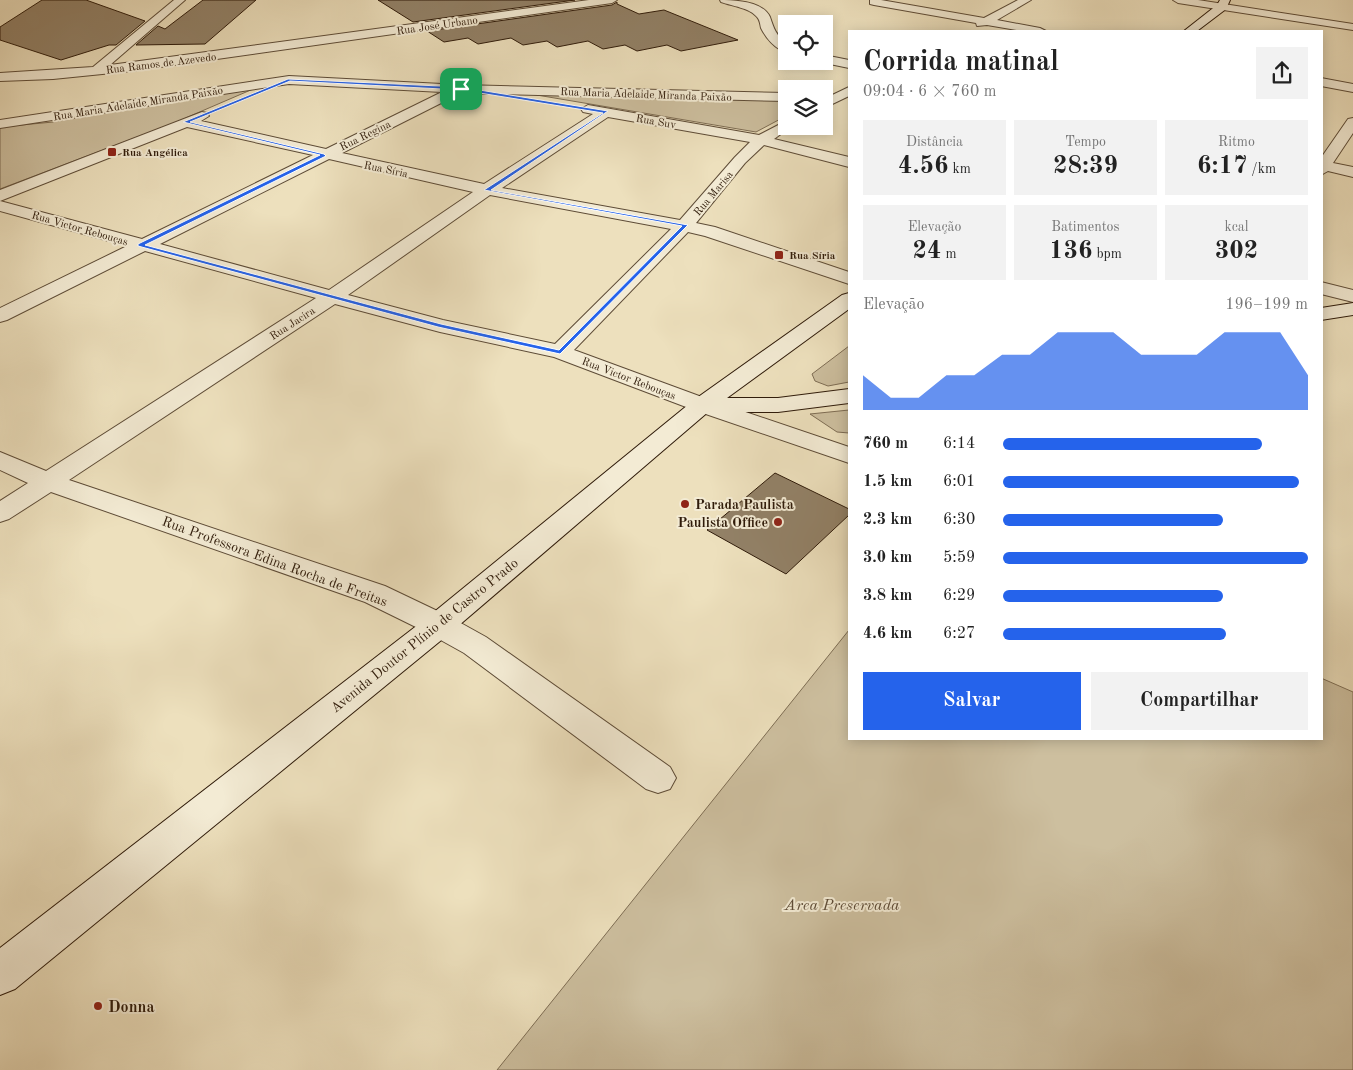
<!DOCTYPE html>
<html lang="pt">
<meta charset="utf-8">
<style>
body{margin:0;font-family:"Old Standard TT",serif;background:#f2f2f2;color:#222;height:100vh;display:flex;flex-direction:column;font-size:19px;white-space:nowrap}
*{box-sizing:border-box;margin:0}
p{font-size:16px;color:#767676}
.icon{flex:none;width:28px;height:28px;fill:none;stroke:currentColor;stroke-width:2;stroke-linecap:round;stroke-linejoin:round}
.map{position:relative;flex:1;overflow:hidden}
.panel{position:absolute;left:848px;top:30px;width:475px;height:710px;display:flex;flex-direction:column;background:#fff;border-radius:0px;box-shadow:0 2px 12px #0003}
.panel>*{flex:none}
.fabs{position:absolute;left:778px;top:15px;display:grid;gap:10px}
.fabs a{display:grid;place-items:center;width:55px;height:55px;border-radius:0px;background:#fff;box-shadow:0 2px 12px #0003;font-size:25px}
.pin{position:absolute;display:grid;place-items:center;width:42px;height:42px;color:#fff;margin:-21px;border-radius:10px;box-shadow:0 2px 8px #0006}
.round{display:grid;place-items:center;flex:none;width:52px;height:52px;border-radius:0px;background:#f2f2f2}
.summary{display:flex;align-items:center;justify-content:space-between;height:85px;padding:0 15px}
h1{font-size:28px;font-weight:600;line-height:38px}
.figures{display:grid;grid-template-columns:repeat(3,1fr);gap:8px;height:85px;padding:5px 15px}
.figures div{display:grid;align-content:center;border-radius:0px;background:#f2f2f2;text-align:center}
.figures b{font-size:25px;font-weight:600}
.figures small{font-size:14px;font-weight:400}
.figures p{font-size:14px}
.chart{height:140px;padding:10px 15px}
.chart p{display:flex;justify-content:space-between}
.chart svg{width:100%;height:90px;margin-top:5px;fill:#2563eb;opacity:.7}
.button{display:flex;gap:10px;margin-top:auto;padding:10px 15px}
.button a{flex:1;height:58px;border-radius:0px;background:#2563eb;color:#fff;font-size:20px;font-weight:600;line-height:58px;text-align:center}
.button a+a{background:#f2f2f2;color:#222}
ul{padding:0 15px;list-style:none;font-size:16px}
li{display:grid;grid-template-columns:80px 60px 1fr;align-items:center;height:38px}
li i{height:12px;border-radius:6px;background:#2563eb}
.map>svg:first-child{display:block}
</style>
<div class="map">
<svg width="1353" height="1070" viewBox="0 0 1353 1070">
<rect width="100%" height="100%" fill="#ede0bd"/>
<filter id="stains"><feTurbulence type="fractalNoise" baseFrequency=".004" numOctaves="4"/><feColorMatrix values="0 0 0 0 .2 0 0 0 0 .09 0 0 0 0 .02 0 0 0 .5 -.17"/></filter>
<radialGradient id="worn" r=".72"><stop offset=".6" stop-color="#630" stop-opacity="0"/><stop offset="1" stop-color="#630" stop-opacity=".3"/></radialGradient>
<g fill="#cdbf9f" stroke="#7e6d54">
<path d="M253,89L174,123L0,189V127L53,122Z"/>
<path d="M513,91L786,99V116L756,132Z"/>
<path d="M849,346V382L828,386L815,381L812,374Z"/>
<path d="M849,410V433L837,432L810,414Z"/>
<path d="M849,630V739H1321V678L1353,692V1070H497Z"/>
</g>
<g fill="#928167" stroke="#2f1b0a">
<path d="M42,0H86L145,21L116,45H109L61,60L0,40V27Z"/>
<path d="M203,0H256L205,44L136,45L158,26L165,29Z"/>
<path d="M378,0H575L413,22Z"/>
<path d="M617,2V4L639,14L664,10L738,40L681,51L667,45L637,51L625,45L603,49L588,41L557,47L547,41L523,45L511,38L478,44L468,38L444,42L427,31L612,5Z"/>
<path d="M775,473L849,509V515L786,574L707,530Z"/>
</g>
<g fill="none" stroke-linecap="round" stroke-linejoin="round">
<g stroke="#5e4c37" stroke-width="2">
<g id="street">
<path d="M174,0H185L110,65L589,0H617L612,3L132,71L53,79L0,81V73L93,67Z"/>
<path d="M720,0C734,0 763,1 770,17C774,29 776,35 786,43V52C775,49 766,38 761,28C760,24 760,20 757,17C750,8 732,6 721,2Z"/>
<path d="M870,0H881L984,18L1018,0H1031L997,20L1040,28L1046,31H1022L987,25L977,26L976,23L874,5L870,4Z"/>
<path d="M1173,0H1198L1353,24V30L1178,3Z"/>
<path d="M824,55L849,60V68L820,62L824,61Z"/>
<path d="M289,76L461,85L786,93V101L461,93L342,153L484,184L593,114L583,112L581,109L588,105L759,135L786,121V126H792L774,139L849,157V167L764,145L745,163L696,223L715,227L849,272V284L705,236L688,232L574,350L710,400L849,447V463L694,410L554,357L440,332L335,304L69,480L385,586L450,617L486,637L670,767L676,778L670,789L658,793L646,789L464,653L428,633L365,602L51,492L9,519L0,522V501L28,483L0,470V452L46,471L316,298L145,251L7,320L0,322V308L127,246L0,211V190L202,112L207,113L209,116L201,121L326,149L442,92L289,84L0,128V120ZM608,117L750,142L735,157L680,220L502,188ZM187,127L313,155L142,239L0,201ZM329,159L473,192L329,290L160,244ZM490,195L671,229L555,344L443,320L348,295Z"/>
<path d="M1321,78L1353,84V92L1321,86Z"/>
<path d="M849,87V96L824,108V99Z"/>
<path d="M1353,118V133L1333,163L1353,167V177L1328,171L1321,175V158L1348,119Z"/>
<path d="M1321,282L1353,290V302L1321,294Z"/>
</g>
</g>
<g stroke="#2f1b0a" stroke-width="2">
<g id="secondary">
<path d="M1220,0H1230L1226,9L1197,31H1184L1217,5Z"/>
<path d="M849,293V309L727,398H778L849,389V403L778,412H708L450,633L15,989L0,995V948L428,617L694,400L842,295Z"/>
<path d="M1353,303V315L1321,320V308Z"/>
</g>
</g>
<use href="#street" fill="#f3ebd4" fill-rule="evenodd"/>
<use href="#secondary" fill="#f3ebd4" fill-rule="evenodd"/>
</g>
<path fill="#2563eb" stroke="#fff" fill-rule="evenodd" d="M288,79L461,87L608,111L491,190L688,225L560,354L438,327L138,246V244L320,155L183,122ZM290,81L461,90L603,113L484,190L682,226L559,350L441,324L145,245L326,156L324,154L190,122Z"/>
<g fill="#8f2418" stroke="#f3ebd4" stroke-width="2">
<rect x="107" y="147" width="10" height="10" rx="2.5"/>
<rect x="774" y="250" width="10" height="10" rx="2.5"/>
<circle cx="685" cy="504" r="5"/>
<circle cx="778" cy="522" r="5"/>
<circle cx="98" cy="1006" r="5"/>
</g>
<g text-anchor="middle" stroke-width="4" stroke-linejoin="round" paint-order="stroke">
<g font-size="11" fill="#2f1b0a" stroke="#f3ebd4">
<text transform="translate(437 25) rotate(-8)" y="4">Rua José Urbano</text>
<text transform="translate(161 63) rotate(-7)" y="4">Rua Ramos de Azevedo</text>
<text transform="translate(646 94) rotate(2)" y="4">Rua Maria Adelaide Miranda Paixão</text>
<text transform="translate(138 103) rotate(-9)" y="4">Rua Maria Adelaide Miranda Paixão</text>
<text transform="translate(656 121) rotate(10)" y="4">Rua Suv</text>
<text transform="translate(365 135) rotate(-26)" y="4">Rua Regina</text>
<text transform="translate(386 169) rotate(12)" y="4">Rua Síria</text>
<text transform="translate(713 193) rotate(-50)" y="4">Rua Marisa</text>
<text transform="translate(80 228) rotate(16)" y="4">Rua Victor Rebouças</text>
<text transform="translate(292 323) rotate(-33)" y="4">Rua Jacira</text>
<text transform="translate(629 378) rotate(21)" y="4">Rua Victor Rebouças</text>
</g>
<g font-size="11" font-weight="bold" fill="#2f1b0a" stroke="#f3ebd4" text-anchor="start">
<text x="122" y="156">Rua Angélica</text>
<text x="789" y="259">Rua Síria</text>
</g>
<g font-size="14" font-weight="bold" fill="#2f1b0a" stroke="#f3ebd4" text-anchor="start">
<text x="695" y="509">Parada Paulista</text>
<text x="768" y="527" text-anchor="end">Paulista Office</text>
</g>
<g font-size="14" fill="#2f1b0a" stroke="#f3ebd4">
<text transform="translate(275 561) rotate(20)" y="5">Rua Professora Edina Rocha de Freitas</text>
<text transform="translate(424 635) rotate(-39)" y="5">Avenida Doutor Plínio de Castro Prado</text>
</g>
<g font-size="16" font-style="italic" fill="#5e4c37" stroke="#f3ebd4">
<text x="842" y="910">Area Preservada</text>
</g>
<g font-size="16" font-weight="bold" fill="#2f1b0a" stroke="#f3ebd4" text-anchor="start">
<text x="108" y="1012">Donna</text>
</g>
</g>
<rect width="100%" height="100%" filter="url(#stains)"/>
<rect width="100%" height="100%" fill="url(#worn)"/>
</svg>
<div class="fabs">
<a><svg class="icon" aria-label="locate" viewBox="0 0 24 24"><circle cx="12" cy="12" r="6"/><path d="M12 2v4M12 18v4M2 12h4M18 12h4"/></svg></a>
<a><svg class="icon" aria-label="layers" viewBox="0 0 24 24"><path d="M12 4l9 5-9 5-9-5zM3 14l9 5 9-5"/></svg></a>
</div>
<div class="pin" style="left:461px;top:89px;background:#1e9e55"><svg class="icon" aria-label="arrive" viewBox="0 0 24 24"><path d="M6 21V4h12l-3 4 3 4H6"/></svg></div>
<section class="panel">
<div class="summary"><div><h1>Corrida matinal</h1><p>09:04 · 6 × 760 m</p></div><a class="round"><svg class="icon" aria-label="share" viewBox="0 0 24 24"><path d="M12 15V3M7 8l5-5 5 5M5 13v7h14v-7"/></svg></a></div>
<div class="figures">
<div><p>Distância</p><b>4.56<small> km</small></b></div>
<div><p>Tempo</p><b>28:39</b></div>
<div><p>Ritmo</p><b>6:17<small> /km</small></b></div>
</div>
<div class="figures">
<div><p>Elevação</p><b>24<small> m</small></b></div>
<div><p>Batimentos</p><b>136<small> bpm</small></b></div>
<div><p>kcal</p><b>302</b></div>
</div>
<div class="chart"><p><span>Elevação</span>196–199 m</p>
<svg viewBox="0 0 160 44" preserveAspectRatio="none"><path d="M0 44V27L10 38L20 38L30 27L40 27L50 17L60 17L70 6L80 6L90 6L100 17L110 17L120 17L130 6L140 6L150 6L160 27V44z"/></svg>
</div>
<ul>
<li><b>760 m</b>6:14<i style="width:85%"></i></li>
<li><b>1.5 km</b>6:01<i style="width:97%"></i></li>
<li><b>2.3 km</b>6:30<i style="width:72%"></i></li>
<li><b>3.0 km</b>5:59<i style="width:100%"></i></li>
<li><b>3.8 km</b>6:29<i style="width:72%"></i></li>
<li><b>4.6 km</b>6:27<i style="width:73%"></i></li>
</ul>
<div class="button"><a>Salvar</a><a>Compartilhar</a></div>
</section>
</div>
